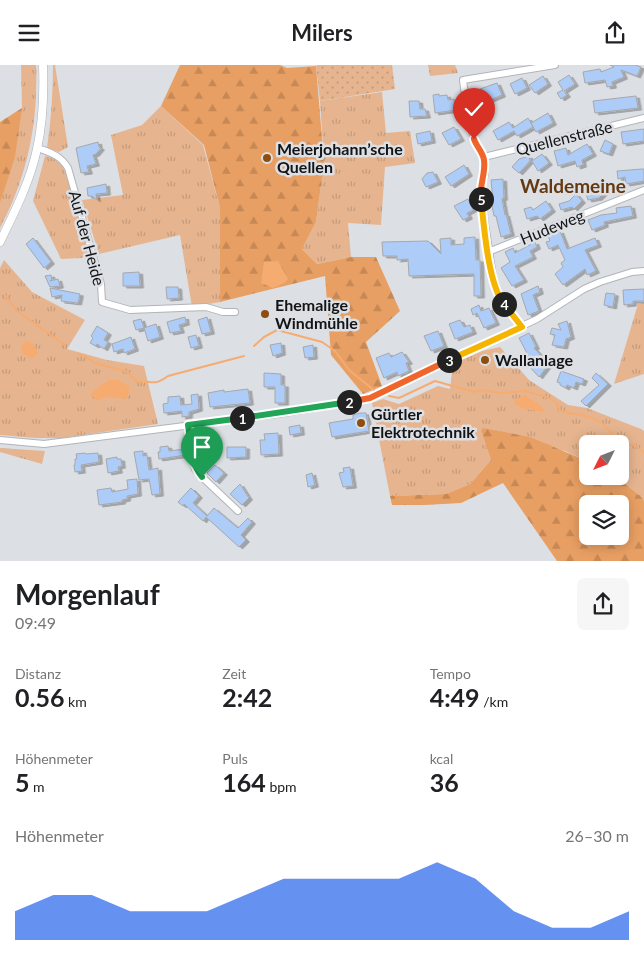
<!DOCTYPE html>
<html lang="de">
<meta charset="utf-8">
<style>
body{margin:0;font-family:Lato,sans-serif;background:#f6f6f6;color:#202124;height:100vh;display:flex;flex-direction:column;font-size:19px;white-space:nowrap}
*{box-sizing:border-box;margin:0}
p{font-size:16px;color:#757577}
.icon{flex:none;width:28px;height:28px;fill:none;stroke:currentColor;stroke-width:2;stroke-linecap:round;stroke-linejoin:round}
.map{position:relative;height:496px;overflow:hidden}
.side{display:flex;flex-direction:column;background:#fff;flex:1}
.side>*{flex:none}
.needle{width:32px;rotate:228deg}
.fabs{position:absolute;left:579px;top:370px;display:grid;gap:10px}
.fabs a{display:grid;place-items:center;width:50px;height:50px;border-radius:8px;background:#fff;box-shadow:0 2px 12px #0003;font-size:25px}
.pin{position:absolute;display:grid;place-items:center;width:42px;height:42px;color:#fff;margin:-51px -21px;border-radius:50% 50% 50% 0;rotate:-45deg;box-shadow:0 0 5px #0007}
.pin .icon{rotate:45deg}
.km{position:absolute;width:25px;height:25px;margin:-12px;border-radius:50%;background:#222;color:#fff;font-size:14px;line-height:25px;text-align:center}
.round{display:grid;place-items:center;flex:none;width:52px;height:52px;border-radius:8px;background:#f6f6f6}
.overview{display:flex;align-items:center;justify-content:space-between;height:85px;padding:0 15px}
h1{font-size:28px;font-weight:700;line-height:38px}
.stats{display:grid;grid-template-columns:repeat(3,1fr);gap:8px;height:85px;padding:5px 15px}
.stats div{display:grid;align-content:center}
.stats b{font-size:25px;font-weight:700}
.stats small{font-size:14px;font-weight:400}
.stats p{font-size:14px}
.chart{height:140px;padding:10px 15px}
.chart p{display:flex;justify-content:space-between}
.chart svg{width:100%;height:90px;margin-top:5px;fill:#2563eb;opacity:.7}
header{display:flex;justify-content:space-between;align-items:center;height:65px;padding:0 15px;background:#fff;font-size:22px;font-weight:700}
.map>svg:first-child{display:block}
</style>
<header><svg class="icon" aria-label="menu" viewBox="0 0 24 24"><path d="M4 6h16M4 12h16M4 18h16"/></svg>Milers<svg class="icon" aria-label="share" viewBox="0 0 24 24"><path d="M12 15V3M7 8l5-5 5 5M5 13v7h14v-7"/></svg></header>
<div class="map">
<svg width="644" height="496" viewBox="0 0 644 496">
<defs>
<pattern id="grass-tufts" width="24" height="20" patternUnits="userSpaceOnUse" patternTransform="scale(1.25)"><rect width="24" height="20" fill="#e6b590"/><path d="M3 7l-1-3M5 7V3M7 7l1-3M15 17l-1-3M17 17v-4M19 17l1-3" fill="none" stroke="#c49b7b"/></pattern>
<pattern id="forest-firs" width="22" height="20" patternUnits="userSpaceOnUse" patternTransform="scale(1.25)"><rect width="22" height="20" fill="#e89f63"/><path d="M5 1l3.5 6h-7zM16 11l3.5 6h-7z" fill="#c68855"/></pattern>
<pattern id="garden-dots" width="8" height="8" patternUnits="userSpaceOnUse" patternTransform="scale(1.25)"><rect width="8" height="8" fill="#e6b590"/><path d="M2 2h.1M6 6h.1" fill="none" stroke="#c49b7b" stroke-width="1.8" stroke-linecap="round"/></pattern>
<filter id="shadow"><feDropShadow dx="3.5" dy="2" stdDeviation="0" flood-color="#0004"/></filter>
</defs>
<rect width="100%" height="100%" fill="#dcdfe4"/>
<g fill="url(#grass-tufts)">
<path d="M21,0H36C37,10 36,20 36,31C34,77 22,122 0,163V138L22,43Z"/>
<path d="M53,0H55L68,82L59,87L47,83C51,55 53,28 53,0Z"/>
<path d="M428,0H455L458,8L430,11Z"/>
<path d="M382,27L386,68L410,66L415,98L385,102L381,160L348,158L351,192L317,199L302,184L316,157L324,98L320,36Z"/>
<path d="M161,41L203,80L220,143V237L192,242L180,170L99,189L82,135L123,130L111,70L142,60Z"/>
<path d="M45,91C55,93 60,97 65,106L91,190L82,193L61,194L33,136Z"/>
<path d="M4,195L32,227L85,255L67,284L107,295L144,301L158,359L62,373H35L0,370V203Z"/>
<path d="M644,238V309L614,319L638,239Z"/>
<path d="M500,282L529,315L568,340L587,343L641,364L644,366V436L615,411H620V379H588L587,396L565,386L481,366L491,395L470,419L446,429L390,431L372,338L383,334L399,339L438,321L450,324L453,299L482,286Z"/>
<path d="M0,383L45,386L42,399L0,387Z"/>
</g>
<g fill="url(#forest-firs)" fill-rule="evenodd">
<path d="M180,0H280L287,3L316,1L324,98L316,157L302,184L317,199L351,192H376L400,246L366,277L382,321L363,329L331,290L325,211L220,237V143L204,80L161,41Z"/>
<path d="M22,43L15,92L0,138V57Z"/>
<path d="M483,363L530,372L587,396L588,411H615L641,432L644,436V496H557L503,418L461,438L425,440H392L390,431L446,429L470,419L491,395L481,366ZM588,439H620V471H588Z"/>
</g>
<path fill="url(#garden-dots)" d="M318,0H392L395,24L320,36L316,1Z"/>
<g fill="#f6ac70">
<path d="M278,196L288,214L284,218L273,223L261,218L264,197Z"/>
<path d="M26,276L34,279L38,288L32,294L22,289L21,282Z"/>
<path d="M108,315H119L130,322L127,334L105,332L97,336L90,329Z"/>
<path d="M525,330L540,340L545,347L524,344L515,339L514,335Z"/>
</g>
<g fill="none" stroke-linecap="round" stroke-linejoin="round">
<g stroke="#f6ac70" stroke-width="2">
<path d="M5,230L17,246L65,280"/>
<path d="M254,281L264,272L277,265L322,277L335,286L349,305L375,326"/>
<path d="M78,289L85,291L95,298L128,307L137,317C153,315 153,322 168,311L244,291"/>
<path d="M389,331L399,333L435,316L474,327L482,325L501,328L525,326L547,332L557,338L559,345C570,350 584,348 597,355C611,363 615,381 635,380L644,388"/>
</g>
</g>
<g fill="#aeccf8" stroke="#a5a8ad" filter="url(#shadow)">
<path d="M610,0H635L641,2L637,11L621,5L624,12L612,17L613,21L607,22L605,15L585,18L583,7L600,4L601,7L614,2Z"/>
<path d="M569,10L575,19L564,26L567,30L561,34L557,28L563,25L558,17Z"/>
<path d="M543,11L548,19L535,28L529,20Z"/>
<path d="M522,13L527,23L515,29L510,19Z"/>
<path d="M497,18L502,30L485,37L480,24Z"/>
<path d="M439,29V31L447,30L448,35L454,34L456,45L435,48L433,30Z"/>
<path d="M636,31L638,43L595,48L593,36Z"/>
<path d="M409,36H419L420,44H425L427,51L410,52Z"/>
<path d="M548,48L553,58L536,67L531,58Z"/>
<path d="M528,53L533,62L517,71L514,66L498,75L493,66L509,57L513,63Z"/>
<path d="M454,62L461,74L449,80L442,68Z"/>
<path d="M644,64V76L623,79L621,67Z"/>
<path d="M430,66L432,76L418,79L416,69Z"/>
<path d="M605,75L613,79L609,89L600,86Z"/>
<path d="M98,77L99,82L101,83L96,89L93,90L96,99L87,101L89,107L81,108L76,83Z"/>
<path d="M587,79L593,89L582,95L583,100L577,102L575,96L558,101L554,86L566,83L568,90Z"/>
<path d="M542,89L549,98L538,106L532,96Z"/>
<path d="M529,91L530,96L519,108L512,102L519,94Z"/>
<path d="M464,100L469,109L451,121L445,112Z"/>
<path d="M642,104H644V116L626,119L625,112L618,114L617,106Z"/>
<path d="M433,107L438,117L426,122L422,114L427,108Z"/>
<path d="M503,114L504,133L502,134L505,150L506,149L511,169L501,172L496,151H494L491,136L493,135L491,115Z"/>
<path d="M601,116L608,124L599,133L588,135L586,129L592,127Z"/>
<path d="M106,119L107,128L96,129L97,135L92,131H88L87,123Z"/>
<path d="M576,129L582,136L574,144L572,142L561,145L559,139L569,136Z"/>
<path d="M468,134L473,145L467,148L469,152L463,155L454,141Z"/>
<path d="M546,136L552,145L540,154L537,151L527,154L524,144L531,142L533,145Z"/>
<path d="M631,141L633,151L604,157L605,160L592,165L588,155L601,150L617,148L616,143Z"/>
<path d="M560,166L567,184L595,173L598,180L585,185L596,206L587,210L585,204L563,220L555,209L563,202L561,198L565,195L558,180L549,184L546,177L550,176L548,171Z"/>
<path d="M475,172L476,195H480L481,231H474V209L409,211L408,194L397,195V191H383L382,177L428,176L441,189L440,174L451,173V180L464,179V173Z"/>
<path d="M33,173L51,197L44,203L26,179Z"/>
<path d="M535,177L537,182L530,186L533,192L515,201L524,215L512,221L501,203L510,197L505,187L513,183L515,188Z"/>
<path d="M139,207L140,221H123V208Z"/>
<path d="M51,210L52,215L50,216L58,214L60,221L50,222L45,211Z"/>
<path d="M538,221L540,227L533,230L539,246L528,250L521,229Z"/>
<path d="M166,222H178L179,233L167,234Z"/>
<path d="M50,223L80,229L78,238L61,236L62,230L52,232Z"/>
<path d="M644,224V236H633V239L624,240L623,225Z"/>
<path d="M606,228L615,229L613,242L604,240Z"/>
<path d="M479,240L481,246L489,243L496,258L484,263L477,248L473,250L471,244Z"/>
<path d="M185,252L186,258L179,260L181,266L170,268L167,257Z"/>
<path d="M207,252L211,267L202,269L198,255Z"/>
<path d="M141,254L144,263L136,265L133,256Z"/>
<path d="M460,255L464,262L470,260L473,267L455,274L449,259Z"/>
<path d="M567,256L571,272L566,274L564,282L552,280L555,270L550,269L552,263L561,265L558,259Z"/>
<path d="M156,259L160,272L148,276L144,263Z"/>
<path d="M97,261L108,268L104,275L108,277L104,284L97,279L96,281L90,278L93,273L91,271Z"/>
<path d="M438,266L444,281L431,286L424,271Z"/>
<path d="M529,268L536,282L534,283L549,299L539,312L526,298L530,294L519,273Z"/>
<path d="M196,270L199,281L191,283L188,272Z"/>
<path d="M131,272L135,284L124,288L123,284L114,287L112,279Z"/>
<path d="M281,278L282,288L273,291L270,280Z"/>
<path d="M313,280L314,292L305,293L303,282Z"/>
<path d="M402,287L409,297L406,298L409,306L398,311L397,307L384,313L376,293L389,288L391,292Z"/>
<path d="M561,306L584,314L582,319L576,317L574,323L567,320L566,323L560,320V318L557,317Z"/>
<path d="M264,308L281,309V320H285V338H275V322H264Z"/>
<path d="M596,308L608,319L586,341L581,336L599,320L592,313Z"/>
<path d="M248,324L250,338L210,342L208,328L224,325V327Z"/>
<path d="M198,329L199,344L189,347V351L182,352V346L164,348L163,339L168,338V332L180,331L181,340L192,339L191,330Z"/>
<path d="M360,348H366L369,366L332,372L329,358L353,354V350Z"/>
<path d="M300,360L301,368L290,370L289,362Z"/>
<path d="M278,368L279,389L261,390L260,375H265L264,369Z"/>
<path d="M208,373L209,387L198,388L195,375Z"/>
<path d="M168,381L169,386L185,384L186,390L159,394L158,387H160V382Z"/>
<path d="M227,382H246V392L227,393Z"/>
<path d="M143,386V391L147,390L149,405L158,403L160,429L152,430L149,414L139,415L134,387Z"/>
<path d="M85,388L86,389L98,388L99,397L81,400L82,406L75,407L74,400H75V394H77L76,389Z"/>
<path d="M117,392V394H121L122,401L118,402L119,406L108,408L106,394Z"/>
<path d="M215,400L224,408L216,417L207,408Z"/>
<path d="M350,402L353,421L343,422L339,408L344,407L343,403Z"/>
<path d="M312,408L315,420L308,422L306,410Z"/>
<path d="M137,414L138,429L127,431V434L122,435V437L99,440L97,425L111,423L112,427L128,424L127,415Z"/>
<path d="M240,419L249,433L242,440L230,429Z"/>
<path d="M191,423L199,431L193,438L207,451L214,443L238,463L248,453L252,457L241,470L246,475L239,482L206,452L203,456L184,439L183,441L178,437Z"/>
</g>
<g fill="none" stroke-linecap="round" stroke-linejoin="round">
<g stroke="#b1b4b9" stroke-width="8">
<g id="minor">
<path d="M38,83C51,88 60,90 68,103L101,219L102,237L130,245L206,242L223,247H235"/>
<path d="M484,92L644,53"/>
<path d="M488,187L644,125"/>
<path d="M522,262L501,235L493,212L480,125L485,109L484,92L475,77L468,53L463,15L555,0"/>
<path d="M188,360L195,404L202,412L238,446"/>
<path d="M0,375L44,379L278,349L345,338L369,333L537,254L584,224L600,217L632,207L644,206"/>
</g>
</g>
<g stroke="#b1b4b9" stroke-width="9">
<path id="tertiary" d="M0,177C14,148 30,117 37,84C43,57 44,28 43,0"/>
</g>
<use href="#minor" stroke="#fff" stroke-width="6"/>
<use href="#tertiary" stroke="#fff" stroke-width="8"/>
</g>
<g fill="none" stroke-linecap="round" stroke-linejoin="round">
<g stroke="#fff" stroke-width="10">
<path id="split-1" d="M202,412C190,397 191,378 188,360L242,353"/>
</g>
<g stroke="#fff" stroke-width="10">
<path id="split-2" d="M242,353L349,337"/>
</g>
<g stroke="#fff" stroke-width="10">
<path id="split-3" d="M349,337L370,333L449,295"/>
</g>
<g stroke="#fff" stroke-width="10">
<path id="split-4" d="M449,295L522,262L504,239"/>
</g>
<g stroke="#fff" stroke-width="10">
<path id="split-5" d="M481,134C484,161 488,219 504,239"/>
</g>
<g stroke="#fff" stroke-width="10">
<path id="split-6" d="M474,74C476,81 483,87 484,95C486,109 479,120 481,134"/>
</g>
<use href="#split-1" stroke="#22a559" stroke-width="6"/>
<use href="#split-2" stroke="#22a559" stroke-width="6"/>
<use href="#split-3" stroke="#f0652b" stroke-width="6"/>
<use href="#split-4" stroke="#f5b400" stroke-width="6"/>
<use href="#split-5" stroke="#f5b400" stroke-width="6"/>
<use href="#split-6" stroke="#f0652b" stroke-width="6"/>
</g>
<g fill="#8c4f11" stroke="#dcdfe4" stroke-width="2">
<circle cx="267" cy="93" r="5"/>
<circle cx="265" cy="249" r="5"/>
<circle cx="485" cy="295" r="5"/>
<circle cx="361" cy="358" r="5"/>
</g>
<g text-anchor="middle" stroke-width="5" stroke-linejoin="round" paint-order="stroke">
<g font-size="16" fill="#131416" stroke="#dcdfe4">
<text transform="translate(564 73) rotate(-14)" y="6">Quellenstraße</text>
<text transform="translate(552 162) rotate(-22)" y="6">Hudeweg</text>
<text transform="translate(87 173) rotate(75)" y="6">Auf der Heide</text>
</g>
<g font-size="16" font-weight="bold" fill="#131416" stroke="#dcdfe4" text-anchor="start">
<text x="277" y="90">Meierjohann’sche<tspan x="277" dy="18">Quellen</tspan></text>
<text x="275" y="246">Ehemalige<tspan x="275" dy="18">Windmühle</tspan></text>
<text x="495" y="301">Wallanlage</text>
<text x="371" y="355">Gürtler<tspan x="371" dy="18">Elektrotechnik</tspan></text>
</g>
<g font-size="19" font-weight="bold" fill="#643911" stroke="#dcdfe4">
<text x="573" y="128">Waldemeine</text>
</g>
</g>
</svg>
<div class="fabs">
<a><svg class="needle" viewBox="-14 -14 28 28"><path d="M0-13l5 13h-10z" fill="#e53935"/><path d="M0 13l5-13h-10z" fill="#757577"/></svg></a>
<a><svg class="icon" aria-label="layers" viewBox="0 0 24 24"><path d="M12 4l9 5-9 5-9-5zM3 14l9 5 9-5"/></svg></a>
</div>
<div class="pin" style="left:202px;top:412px;background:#1e9e55"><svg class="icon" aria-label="arrive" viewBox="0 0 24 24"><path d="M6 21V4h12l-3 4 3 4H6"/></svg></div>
<div class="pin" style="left:474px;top:74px;background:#d93025"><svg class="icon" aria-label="check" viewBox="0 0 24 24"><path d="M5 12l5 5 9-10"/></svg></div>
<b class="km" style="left:242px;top:353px">1</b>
<b class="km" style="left:349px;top:337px">2</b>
<b class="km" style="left:449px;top:295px">3</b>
<b class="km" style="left:504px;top:239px">4</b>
<b class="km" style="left:481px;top:134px">5</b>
</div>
<section class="side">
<div class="overview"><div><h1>Morgenlauf</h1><p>09:49</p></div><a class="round"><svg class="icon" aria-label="share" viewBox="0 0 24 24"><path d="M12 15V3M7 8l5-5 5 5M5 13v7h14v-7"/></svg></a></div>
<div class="stats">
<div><p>Distanz</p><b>0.56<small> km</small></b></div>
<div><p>Zeit</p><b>2:42</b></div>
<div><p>Tempo</p><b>4:49<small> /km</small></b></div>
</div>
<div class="stats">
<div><p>Höhenmeter</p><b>5<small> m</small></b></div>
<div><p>Puls</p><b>164<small> bpm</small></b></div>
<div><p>kcal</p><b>36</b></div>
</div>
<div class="chart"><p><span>Höhenmeter</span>26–30 m</p>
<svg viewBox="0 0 160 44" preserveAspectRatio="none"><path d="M0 44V30L10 22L20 22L30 30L40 30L50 30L60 22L70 14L80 14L90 14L100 14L110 6L120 14L130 30L140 38L150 38L160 30V44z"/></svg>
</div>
</section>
